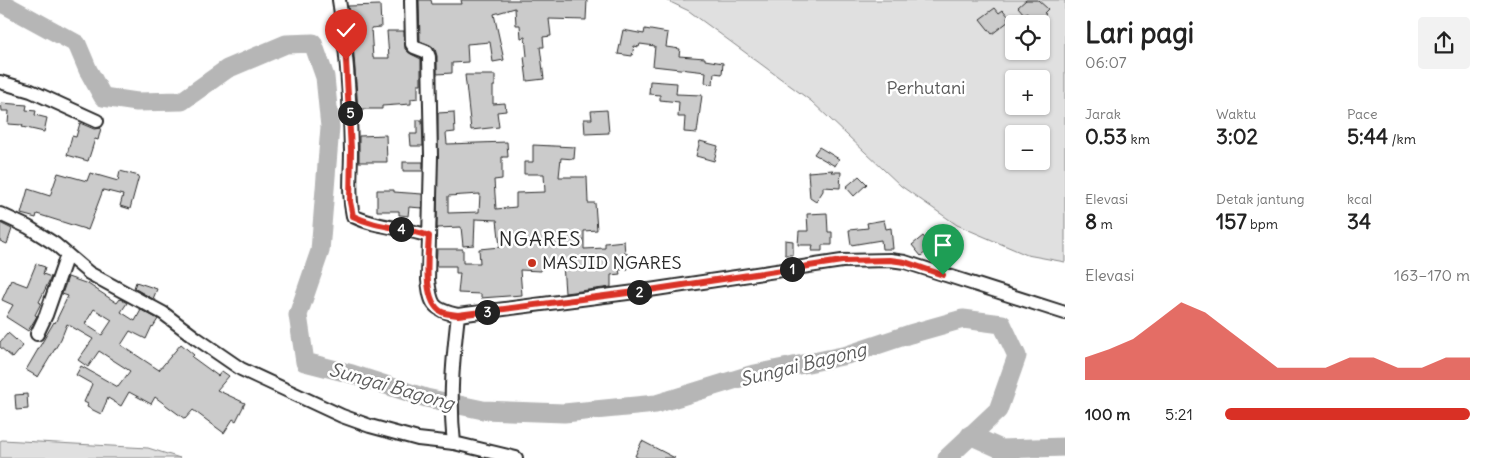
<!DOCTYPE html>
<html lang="id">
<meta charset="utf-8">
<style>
body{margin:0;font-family:Delius,sans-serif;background:#f2f2f2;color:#222;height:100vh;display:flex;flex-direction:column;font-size:19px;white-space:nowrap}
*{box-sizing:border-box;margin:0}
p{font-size:16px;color:#767676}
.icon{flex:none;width:28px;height:28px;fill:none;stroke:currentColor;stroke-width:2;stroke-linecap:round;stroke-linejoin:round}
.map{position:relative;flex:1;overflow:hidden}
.sheet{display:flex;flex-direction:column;background:#fff;width:425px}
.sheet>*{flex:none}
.buttons{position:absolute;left:1005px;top:15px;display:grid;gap:10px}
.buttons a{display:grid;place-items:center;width:45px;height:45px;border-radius:5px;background:#fff;box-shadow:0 1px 4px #0004;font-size:25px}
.pin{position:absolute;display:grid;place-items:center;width:42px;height:42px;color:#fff;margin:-51px -21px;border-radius:50% 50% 50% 0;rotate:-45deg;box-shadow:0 0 5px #0007}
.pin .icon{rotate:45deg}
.km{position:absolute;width:25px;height:25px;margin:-12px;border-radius:50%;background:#222;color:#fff;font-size:14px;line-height:25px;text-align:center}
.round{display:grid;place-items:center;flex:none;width:52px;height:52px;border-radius:5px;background:#f2f2f2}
.overview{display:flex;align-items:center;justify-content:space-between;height:85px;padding:0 20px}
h1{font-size:28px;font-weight:800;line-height:38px}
.stats{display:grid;grid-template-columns:repeat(3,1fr);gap:8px;height:85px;padding:5px 20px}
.stats div{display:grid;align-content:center}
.stats b{font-size:21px;font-weight:800}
.stats small{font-size:14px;font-weight:400}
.stats p{font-size:14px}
.chart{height:140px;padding:10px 20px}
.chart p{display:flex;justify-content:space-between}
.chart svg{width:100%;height:90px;margin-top:5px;fill:#d93025;opacity:.7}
ul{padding:0 20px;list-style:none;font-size:16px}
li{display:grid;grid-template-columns:80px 60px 1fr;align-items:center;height:38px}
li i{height:12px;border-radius:6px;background:#d93025}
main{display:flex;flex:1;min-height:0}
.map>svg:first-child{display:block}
</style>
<main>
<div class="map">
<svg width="1065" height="458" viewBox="0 0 1065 458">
<rect width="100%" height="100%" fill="#fff"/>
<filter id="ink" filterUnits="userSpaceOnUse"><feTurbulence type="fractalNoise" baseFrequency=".02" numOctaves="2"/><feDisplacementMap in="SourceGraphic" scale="10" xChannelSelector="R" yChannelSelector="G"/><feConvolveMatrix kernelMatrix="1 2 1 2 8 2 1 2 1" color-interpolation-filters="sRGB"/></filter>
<g filter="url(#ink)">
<g fill="#e0e0e0" stroke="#868686" fill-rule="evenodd">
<path d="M666,0H1065V262L1027,255L957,225L901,186L811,101L689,11ZM1014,24H1041V51H1014ZM1014,79H1041V106H1014ZM1014,134H1041V161H1014Z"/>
<path d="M2,440L148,448L180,458H0V441Z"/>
</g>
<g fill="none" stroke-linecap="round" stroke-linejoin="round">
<g stroke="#b6b6b6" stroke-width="19">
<path d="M0,2L77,44L88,70L103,97L137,102L182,101L227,69L286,44L313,43L325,77L330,127L320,251L298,315L305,362L352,374L426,398L483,410L564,413L656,404L750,375L847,355L910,334L963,319L1002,324L1017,356L998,410L947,458"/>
<path d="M970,435L1001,449L1065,447"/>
</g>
</g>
<g fill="#cbcbcb" stroke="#2b2b2b" fill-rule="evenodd">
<path d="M419,0H431L432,4H462L461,0H587L586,20L549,19L551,36L543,37L544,47H540L544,79L527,81L524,57L527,56L525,37L521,38L520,25H516L515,8L494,14L504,60L493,62L490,42L467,44L468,62L452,63V73L437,74V56L435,49L430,45L420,41Z"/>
<path d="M1026,0H1038L1048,9L1044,13L1046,14L1038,23L1027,12L1024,14L1018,7Z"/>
<path d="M380,5L381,27L371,28L373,58H389L387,31H404L405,49L411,54L421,59V84H418V98L411,99V104L382,106V109H358L354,56L348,6Z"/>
<path d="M995,8L999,13L1003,10L1009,17L1007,18L1009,21L992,34L980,19Z"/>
<path d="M645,29L668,33L666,47L680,49L679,56L705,58V60L723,63L722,74L714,73L713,84L705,83L706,72L653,66L655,46L640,44L639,47L634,46L632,56L618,54L623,30L644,34Z"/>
<path d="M465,75H495V86H493V104L505,103L506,111L497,112L499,127L471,130Z"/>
<path d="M650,81L677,83L676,94L702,95L697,133L684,132L685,117H678L679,102L660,100V95L649,94Z"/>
<path d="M1,103L27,105L26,110L36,111L35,115L47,118L44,132L22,127L23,125L8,124L9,111H2Z"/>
<path d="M607,110L609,133L585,134L584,119H592L591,111Z"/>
<path d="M454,112L455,132L446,133L447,144L507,142L508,157H502V179L494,180L496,209L516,207V193L545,192L544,174H524V162H533V145L575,147L574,159L561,158L559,177H587L588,203H595L597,230L584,231V249L605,248V243L624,241L625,253H627L628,269L619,270L620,274L611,275V287L565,293L563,264L541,265V271L520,270L522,295L481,298V294L458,293L460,273H456V266H436L437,249H463V263H480L479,249L500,247L497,220L475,219L474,245L463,246L461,227L437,228L438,113ZM480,194L479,212L448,213V196Z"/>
<path d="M417,120H422L423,146H411L410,134H417Z"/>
<path d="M80,123L94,129L101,128L98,140L95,139L88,161L67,155L72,136L76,137Z"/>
<path d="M386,135L387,162H359V136Z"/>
<path d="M700,141L718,146L714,161L696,156Z"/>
<path d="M819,147L839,159L835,166L814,154Z"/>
<rect x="403" y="162" width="20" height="9"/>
<path d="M833,170L831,172H841L840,188L823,187V191L816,202L810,198L808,172Z"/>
<path d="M120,171L139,176L130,209L120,206L123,195L103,190L88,230L37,214L36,218L21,214L28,189L50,196L58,173L87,181L90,173L118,181Z"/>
<path d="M859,176L867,184L854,196L846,187Z"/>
<path d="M377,190H394V192L422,194V208L409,207L408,216L399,215V211H377Z"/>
<path d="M827,213L828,232H832V245H822V251H812L813,245H798L799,231H808L807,214Z"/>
<path d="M884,220L886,229L891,228L893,249H882L881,240L851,245L849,230L868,228L867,223Z"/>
<path d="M0,223L12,229L7,244L0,241Z"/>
<path d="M923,236L932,247L921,256L912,245Z"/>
<path d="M785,240L793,241V255H785Z"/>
<path d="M36,264L45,267L43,274L51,277L39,302L41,303L35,315L37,316L28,331L6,317L13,305L2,300L11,280L27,286Z"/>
<path d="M68,277L88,284L117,303L120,299L127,303L121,312L135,321L141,310L158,319L153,327L152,326L146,339L130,331L121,345L159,370L181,344L194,355L192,357L218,376L222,371L229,376L217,390L245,403L236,421L233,419L224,433L193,410L185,419L155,397L151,404L129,392L121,406L108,398L101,414L87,407L88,404L84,402L92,384L76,375L81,366L118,387L130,371L99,351L88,367L78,360L93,339L67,324L61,339L38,377L26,370L54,322L55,323L68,296L62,294ZM94,309L112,320L102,335L85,324Z"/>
<path d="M136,282L157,289L153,299L134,288Z"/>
<path d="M8,333L23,346L13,358L0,347V342Z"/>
<path d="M27,394L28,409L16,410L15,395Z"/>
<path d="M642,441L675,458H639L635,456Z"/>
</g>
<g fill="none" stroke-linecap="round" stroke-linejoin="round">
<g stroke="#2b2b2b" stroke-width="16">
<g id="minor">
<path d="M339,0C347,50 350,101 351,151C351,173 348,194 353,216C377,228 404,227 429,236"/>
<path d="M411,0L412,44L414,47L427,52L429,57L431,156L428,280C431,305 432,309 458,315L643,291L842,261L890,260L905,262L1065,313"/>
<path d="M0,82L31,91L97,121"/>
<path d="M0,214L28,227L55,244L89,273L163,313L196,338L241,369L342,416L370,426L418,439L454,443"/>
<path d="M458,315C453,358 449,400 454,443L516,458"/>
<path d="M37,334L46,315L67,255"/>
</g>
</g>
<use href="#minor" stroke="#fff" stroke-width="12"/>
</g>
</g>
<g fill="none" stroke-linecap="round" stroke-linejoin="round" filter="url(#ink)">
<g stroke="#fff" stroke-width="10">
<path id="route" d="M346,60L351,150L350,202L353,216C377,228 404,227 429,236C428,255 422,302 442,312C446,314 453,314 458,315L643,291L842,261L890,260L905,262L943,275"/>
</g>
<use href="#route" stroke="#d93025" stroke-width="6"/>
</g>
<circle fill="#c8321e" stroke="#fff" stroke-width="2" cx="532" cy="263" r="5"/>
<g text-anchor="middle" stroke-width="5" stroke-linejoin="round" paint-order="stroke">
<g font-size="18" fill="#585858" stroke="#fff">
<text x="926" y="94">Perhutani</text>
</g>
<g font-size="18" fill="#2b2b2b" stroke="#fff" text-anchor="start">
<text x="542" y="269">MASJID NGARES</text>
</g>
<g font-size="19" font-style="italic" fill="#5c5c5c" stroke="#fff">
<text transform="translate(803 364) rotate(-14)" y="7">Sungai Bagong</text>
<text transform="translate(392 386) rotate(16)" y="7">Sungai Bagong</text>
</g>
<g font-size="20" letter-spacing="1" fill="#2b2b2b" stroke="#fff">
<text x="540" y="246">NGARES</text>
</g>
</g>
</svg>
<div class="buttons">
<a><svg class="icon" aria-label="locate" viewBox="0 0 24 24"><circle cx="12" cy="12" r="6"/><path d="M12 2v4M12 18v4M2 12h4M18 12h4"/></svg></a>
<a>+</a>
<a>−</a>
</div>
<div class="pin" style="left:943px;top:275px;background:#1e9e55"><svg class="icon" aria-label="arrive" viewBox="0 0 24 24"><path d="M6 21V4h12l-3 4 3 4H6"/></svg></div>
<div class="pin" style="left:346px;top:60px;background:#d93025"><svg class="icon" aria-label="check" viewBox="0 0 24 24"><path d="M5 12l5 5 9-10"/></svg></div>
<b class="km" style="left:792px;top:269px">1</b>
<b class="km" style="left:639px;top:292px">2</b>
<b class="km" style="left:487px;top:312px">3</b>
<b class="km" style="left:401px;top:229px">4</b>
<b class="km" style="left:350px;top:113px">5</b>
</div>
<section class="sheet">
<div class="overview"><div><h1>Lari pagi</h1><p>06:07</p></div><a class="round"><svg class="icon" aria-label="share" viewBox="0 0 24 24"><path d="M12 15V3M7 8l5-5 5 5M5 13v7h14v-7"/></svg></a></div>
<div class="stats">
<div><p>Jarak</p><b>0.53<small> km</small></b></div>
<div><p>Waktu</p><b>3:02</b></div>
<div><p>Pace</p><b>5:44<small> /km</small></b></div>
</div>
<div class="stats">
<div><p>Elevasi</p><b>8<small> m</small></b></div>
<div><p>Detak jantung</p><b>157<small> bpm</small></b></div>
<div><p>kcal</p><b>34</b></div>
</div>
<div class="chart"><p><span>Elevasi</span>163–170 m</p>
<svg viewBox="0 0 160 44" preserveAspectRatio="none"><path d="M0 44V33L10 29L20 24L30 15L40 6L50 11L60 20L70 29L80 38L90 38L100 38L110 33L120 33L130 38L140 38L150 33L160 33V44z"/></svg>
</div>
<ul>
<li><b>100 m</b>5:21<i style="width:100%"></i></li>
</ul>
</section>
</main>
